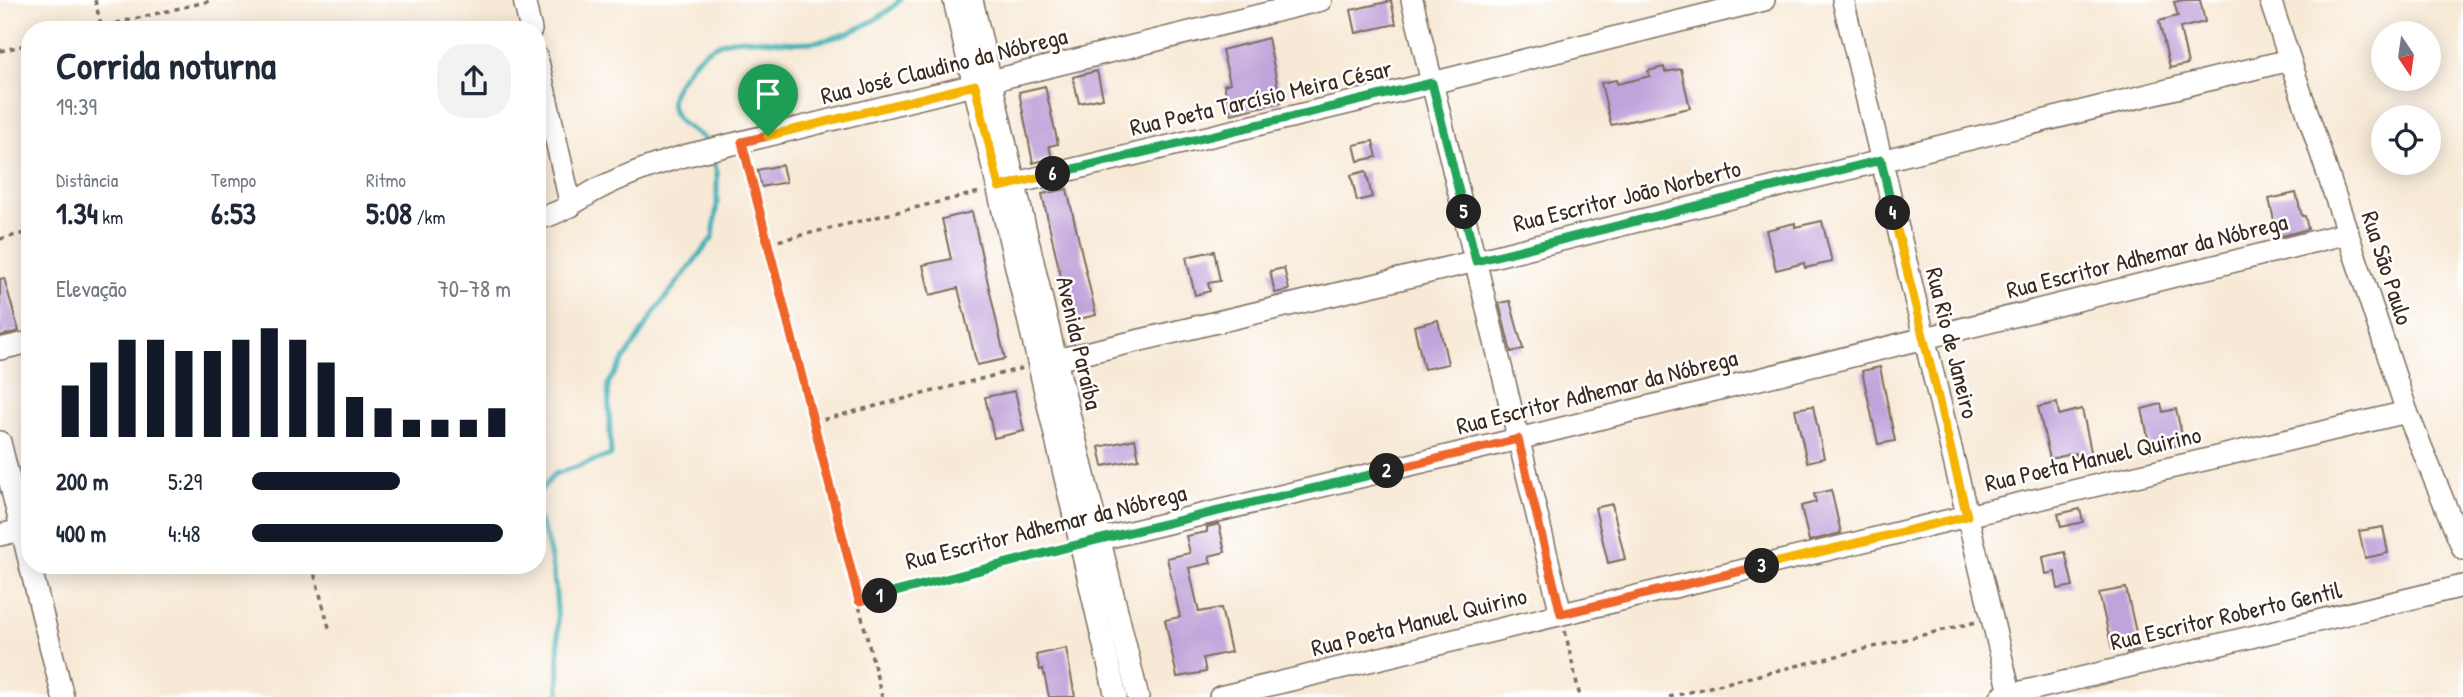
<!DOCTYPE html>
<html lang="pt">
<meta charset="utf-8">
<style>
body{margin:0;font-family:"Patrick Hand",sans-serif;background:#f2f2f3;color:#1f2937;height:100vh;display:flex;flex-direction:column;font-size:26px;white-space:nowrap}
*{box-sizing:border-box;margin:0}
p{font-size:23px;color:#747a83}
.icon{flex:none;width:38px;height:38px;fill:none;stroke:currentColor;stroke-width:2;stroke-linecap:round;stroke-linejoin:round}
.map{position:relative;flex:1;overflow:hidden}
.side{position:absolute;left:21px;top:21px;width:525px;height:553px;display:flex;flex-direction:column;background:#fff;border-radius:28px;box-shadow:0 4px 18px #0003}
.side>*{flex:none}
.needle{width:46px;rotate:167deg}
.tools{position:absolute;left:2371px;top:21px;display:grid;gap:14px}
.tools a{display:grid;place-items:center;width:70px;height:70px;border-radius:50%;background:#fff;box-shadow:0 4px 18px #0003;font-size:35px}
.pin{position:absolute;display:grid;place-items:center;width:60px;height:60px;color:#fff;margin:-72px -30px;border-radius:50% 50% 50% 0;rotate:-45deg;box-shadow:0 0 7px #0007}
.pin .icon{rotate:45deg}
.km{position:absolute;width:35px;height:35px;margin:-18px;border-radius:50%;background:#222;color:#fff;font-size:19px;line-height:35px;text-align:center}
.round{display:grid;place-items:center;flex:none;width:74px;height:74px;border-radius:28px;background:#f2f2f3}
.head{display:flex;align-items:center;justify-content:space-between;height:119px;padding:0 35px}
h1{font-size:38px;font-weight:800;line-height:52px}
.stats{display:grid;grid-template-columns:repeat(3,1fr);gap:10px;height:119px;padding:7px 35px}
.stats div{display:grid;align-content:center}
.stats b{font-size:30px;font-weight:800}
.stats small{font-size:19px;font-weight:400}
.stats p{font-size:19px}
.chart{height:196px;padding:14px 35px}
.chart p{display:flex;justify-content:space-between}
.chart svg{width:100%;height:126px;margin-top:7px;stroke:#111827;stroke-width:6}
ul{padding:0 35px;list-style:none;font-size:23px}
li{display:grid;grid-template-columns:112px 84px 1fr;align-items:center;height:52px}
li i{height:18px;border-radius:9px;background:#111827}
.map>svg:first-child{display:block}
</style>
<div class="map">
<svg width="2463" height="697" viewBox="0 0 2463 697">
<rect width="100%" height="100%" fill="#fff"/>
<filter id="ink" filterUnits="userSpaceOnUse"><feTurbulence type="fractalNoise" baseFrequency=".0143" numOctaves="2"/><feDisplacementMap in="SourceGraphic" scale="14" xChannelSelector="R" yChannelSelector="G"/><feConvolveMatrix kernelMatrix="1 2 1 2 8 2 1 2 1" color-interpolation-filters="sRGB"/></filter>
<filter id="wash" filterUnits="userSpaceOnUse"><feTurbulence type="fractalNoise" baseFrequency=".00686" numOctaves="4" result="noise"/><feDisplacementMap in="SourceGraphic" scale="28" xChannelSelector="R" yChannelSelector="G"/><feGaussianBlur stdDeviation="1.57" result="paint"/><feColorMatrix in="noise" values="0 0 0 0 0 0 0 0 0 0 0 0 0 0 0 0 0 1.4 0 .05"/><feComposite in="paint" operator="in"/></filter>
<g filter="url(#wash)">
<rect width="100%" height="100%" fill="#f7e9d6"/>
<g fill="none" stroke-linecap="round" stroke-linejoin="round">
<g stroke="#3daeb6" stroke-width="5">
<path d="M708,143C698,130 680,128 673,111C668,98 675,88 682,77C724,15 763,50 819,41C846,37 881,20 900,0"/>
<path d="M537,494L555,474L611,455L608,384L656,310L713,237L717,204V172L711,153"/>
<path d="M537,516C561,560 558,646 559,697"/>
</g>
</g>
<g id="blocks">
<g fill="#c0a3da">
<path d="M2183,0H2200L2205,22L2180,28L2188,64L2170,68L2159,21L2178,16L2174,2Z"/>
<path d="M1391,1L1396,24L1356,33L1351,10Z"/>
<path d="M1268,38L1281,102L1231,114L1224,85L1230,83L1222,50Z"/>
<path d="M1664,67L1665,72L1681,69L1690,108L1611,125L1601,83L1616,80L1617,84L1650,76L1648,71Z"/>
<path d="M1097,71L1103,98L1079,103L1073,77Z"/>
<path d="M1045,86L1058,144L1049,146L1052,158L1033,163L1019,92Z"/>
<path d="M1373,141L1377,157L1358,161L1354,145Z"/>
<path d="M782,165L786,182L761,187L757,170Z"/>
<path d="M1366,171L1372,197L1357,201L1351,175Z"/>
<path d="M1067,189L1096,315L1071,321L1042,194Z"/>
<path d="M2296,193L2302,216H2305L2308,229L2278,237L2269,199Z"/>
<path d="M972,212L1005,359L977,365L958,288L930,295L923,265L951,259L942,219Z"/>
<path d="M1822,221L1832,262L1805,268L1804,263L1776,270L1766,230L1795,223V227Z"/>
<path d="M1214,251L1220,281L1208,283L1210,291L1195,295L1186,257Z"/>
<path d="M1284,268L1289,290L1275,293L1270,271Z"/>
<path d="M4,278L19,331L0,336V279Z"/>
<path d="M1510,301L1523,349L1511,352L1499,303Z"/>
<path d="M1438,320L1448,364L1424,369L1414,326Z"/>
<path d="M1880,367L1895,441L1878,444L1862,371Z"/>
<path d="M1015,391L1024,431L994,438L985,397Z"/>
<path d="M2057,403L2059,415L2082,409L2092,456L2077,459L2076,453L2050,459L2038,407Z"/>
<path d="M2161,404L2163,412L2176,409L2184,444L2151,451L2142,409Z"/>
<path d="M1813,406L1824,458L1807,462L1795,409Z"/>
<path d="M1135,439L1139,459L1103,466L1099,447Z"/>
<path d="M1831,490L1841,533L1809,541L1801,506L1816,502L1814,494Z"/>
<path d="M1612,504L1625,559L1608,563L1595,508Z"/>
<path d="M2080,509L2083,522L2061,527L2058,514Z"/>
<path d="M1219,524L1225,552L1209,556L1211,563L1189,568L1199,612L1221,608L1231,652L1203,658L1206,672L1177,677L1165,620L1180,617L1167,558L1190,553L1186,536L1207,532V527Z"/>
<path d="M2383,527L2388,553L2365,558L2359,531Z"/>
<path d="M2065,552L2073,586L2058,589L2055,572L2046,574L2043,557Z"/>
<path d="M2126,588L2140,650L2127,653L2126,646L2112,649L2099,593Z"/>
<path d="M1066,648L1075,697H1049L1043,669L1040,670L1036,655Z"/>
</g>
</g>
</g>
<g filter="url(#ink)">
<use href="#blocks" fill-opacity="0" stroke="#7d6d5e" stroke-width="2"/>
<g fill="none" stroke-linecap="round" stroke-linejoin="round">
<g stroke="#7d6d5e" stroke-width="24">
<g id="minor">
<path d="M524,0L531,30"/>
<path d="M954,0L1116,697"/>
<path d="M972,0L1056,360L1138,697"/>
<path d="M1412,0L1561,614"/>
<path d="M1843,0L2011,697"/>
<path d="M2270,0L2407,412L2463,549"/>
<path d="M537,57L571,206"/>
<path d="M999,187L1432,83L1764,0"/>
<path d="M537,219C560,214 576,201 596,190C624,175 653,165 684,156L1321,0"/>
<path d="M0,349L30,342"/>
<path d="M1039,364L1476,261L2289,60"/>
<path d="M0,442L30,564"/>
<path d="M0,535L21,530"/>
<path d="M1080,544L1518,439L2348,233"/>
<path d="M30,565L63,697"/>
<path d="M1220,697L1967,516L2407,412"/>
<path d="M2001,697L2463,586"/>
</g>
</g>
<g stroke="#7d6d5e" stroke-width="3.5" stroke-dasharray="5 5" stroke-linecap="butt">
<path d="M95,0L102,30"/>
<path d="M87,30L214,0"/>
<path d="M0,51L30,44"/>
<path d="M747,160L882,697"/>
<path d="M0,239L30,232"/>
<path d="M769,243L980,192"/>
<path d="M814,422L1023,368"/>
<path d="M312,565L330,631"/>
<path d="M859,601L1061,549"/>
<path d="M1565,631L1580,697"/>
<path d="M1669,697L1976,622"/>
</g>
<use href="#minor" stroke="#fff" stroke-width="21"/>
</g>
</g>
<g fill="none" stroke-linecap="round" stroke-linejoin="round" filter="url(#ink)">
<g stroke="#fff" stroke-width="14">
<path id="split-1" d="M768,136L742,142L859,601L880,596"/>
</g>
<g stroke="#fff" stroke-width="14">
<path id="split-2" d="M880,596L1080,544L1387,471"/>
</g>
<g stroke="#fff" stroke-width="14">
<path id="split-3" d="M1387,471L1518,439L1561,614L1762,566"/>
</g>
<g stroke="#fff" stroke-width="14">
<path id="split-4" d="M1762,566L1967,516L1893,213"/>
</g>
<g stroke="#fff" stroke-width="14">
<path id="split-5" d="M1464,212L1476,261L1881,160L1893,213"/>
</g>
<g stroke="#fff" stroke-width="14">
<path id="split-6" d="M1053,174L1432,83L1464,212"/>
</g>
<g stroke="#fff" stroke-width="14">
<path id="split-7" d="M768,136L975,85L999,187L1053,174"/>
</g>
<use href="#split-1" stroke="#f0652b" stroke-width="9"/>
<use href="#split-2" stroke="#22a559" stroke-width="9"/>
<use href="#split-3" stroke="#f0652b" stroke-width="9"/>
<use href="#split-4" stroke="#f5b400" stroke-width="9"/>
<use href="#split-5" stroke="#22a559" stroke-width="9"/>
<use href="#split-6" stroke="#22a559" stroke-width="9"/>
<use href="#split-7" stroke="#f5b400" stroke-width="9"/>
</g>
<g text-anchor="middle" stroke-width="5" stroke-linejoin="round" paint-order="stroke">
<g font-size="24" fill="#3b2a1e" stroke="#fff">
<text transform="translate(944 66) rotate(-14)" y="8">Rua José Claudino da Nóbrega</text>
<text transform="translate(1261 98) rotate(-13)" y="8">Rua Poeta Tarcísio Meira César</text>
<text transform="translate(1627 196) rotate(-14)" y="8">Rua Escritor João Norberto</text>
<text transform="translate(2147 256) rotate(-14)" y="8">Rua Escritor Adhemar da Nóbrega</text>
<text transform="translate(2387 268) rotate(72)" y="8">Rua São Paulo</text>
<text transform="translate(1079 343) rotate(77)" y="8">Avenida Paraíba</text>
<text transform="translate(1952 343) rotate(76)" y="8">Rua Rio de Janeiro</text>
<text transform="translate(1597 392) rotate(-14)" y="8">Rua Escritor Adhemar da Nóbrega</text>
<text transform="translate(2093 459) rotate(-13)" y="8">Rua Poeta Manuel Quirino</text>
<text transform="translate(1046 527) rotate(-14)" y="8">Rua Escritor Adhemar da Nóbrega</text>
<text transform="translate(2226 616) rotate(-13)" y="8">Rua Escritor Roberto Gentil</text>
<text transform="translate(1419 622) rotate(-14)" y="8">Rua Poeta Manuel Quirino</text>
</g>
</g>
</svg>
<div class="tools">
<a><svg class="needle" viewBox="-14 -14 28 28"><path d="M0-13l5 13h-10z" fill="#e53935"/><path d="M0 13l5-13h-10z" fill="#747a83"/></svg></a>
<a><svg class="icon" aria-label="locate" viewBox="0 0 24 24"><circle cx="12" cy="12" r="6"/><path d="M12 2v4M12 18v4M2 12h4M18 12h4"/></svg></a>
</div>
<div class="pin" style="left:768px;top:136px;background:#1e9e55"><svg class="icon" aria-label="arrive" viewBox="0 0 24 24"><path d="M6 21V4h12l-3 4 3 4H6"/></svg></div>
<b class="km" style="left:880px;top:596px">1</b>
<b class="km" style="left:1387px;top:471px">2</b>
<b class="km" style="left:1762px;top:566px">3</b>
<b class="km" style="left:1893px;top:213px">4</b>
<b class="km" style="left:1464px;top:212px">5</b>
<b class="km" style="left:1053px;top:174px">6</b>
<section class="side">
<div class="head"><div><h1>Corrida noturna</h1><p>19:39</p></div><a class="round"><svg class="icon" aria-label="share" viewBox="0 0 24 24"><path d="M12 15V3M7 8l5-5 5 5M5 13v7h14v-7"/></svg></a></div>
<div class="stats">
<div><p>Distância</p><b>1.34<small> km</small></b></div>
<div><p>Tempo</p><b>6:53</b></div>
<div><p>Ritmo</p><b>5:08<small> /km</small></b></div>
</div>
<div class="chart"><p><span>Elevação</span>70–78 m</p>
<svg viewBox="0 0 160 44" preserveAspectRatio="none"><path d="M5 44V26M15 44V18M25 44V10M35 44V10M45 44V14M55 44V14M65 44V10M75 44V6M85 44V10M95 44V18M105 44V30M115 44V34M125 44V38M135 44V38M145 44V38M155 44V34"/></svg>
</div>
<ul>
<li><b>200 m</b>5:29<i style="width:57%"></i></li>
<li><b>400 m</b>4:48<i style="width:97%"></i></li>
</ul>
</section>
</div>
